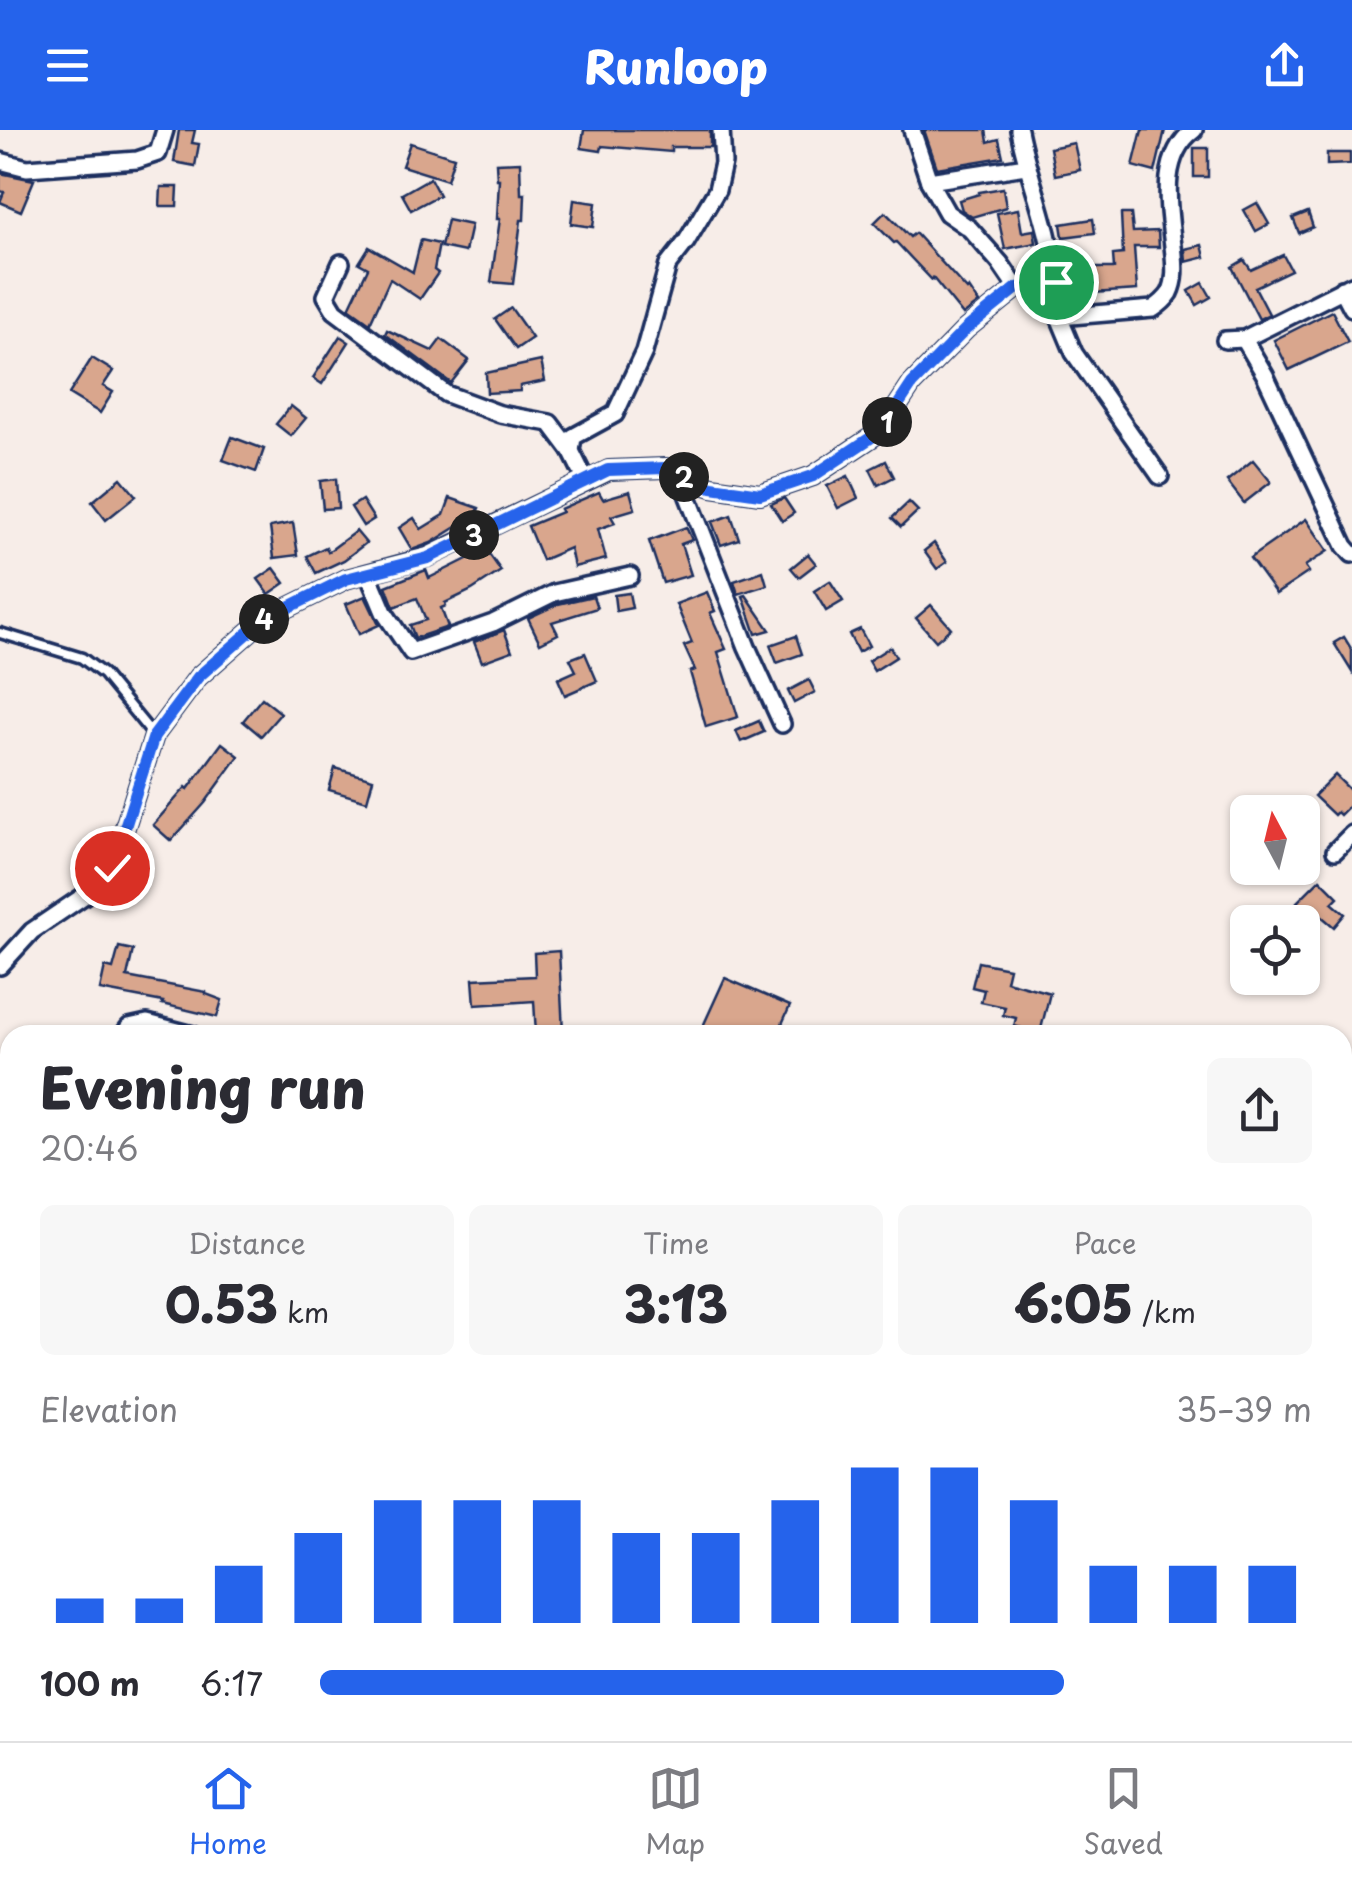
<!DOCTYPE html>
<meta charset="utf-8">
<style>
body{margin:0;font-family:"Playpen Sans",sans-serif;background:#f7f7f7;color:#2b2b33;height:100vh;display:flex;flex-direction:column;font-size:38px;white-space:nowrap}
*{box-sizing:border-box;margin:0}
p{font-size:32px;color:#7c7c81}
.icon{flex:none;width:55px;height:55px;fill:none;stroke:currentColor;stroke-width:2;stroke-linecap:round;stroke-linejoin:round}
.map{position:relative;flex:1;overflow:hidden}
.side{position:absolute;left:0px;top:895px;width:1352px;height:718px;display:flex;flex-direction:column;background:#fff;border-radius:30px 30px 0 0;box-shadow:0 2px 8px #0004}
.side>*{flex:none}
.needle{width:65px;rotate:353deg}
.controls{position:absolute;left:1230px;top:665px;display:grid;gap:20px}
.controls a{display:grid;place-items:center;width:90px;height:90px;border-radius:15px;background:#fff;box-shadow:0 2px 8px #0004;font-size:50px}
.pin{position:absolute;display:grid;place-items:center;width:85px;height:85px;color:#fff;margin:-42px;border:5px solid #fff;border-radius:50%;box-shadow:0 2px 10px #0007}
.km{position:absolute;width:50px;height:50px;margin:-25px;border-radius:50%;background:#222;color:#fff;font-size:28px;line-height:50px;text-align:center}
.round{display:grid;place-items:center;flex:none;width:105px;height:105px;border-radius:15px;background:#f7f7f7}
.summary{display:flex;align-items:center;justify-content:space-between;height:170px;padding:0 40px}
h1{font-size:55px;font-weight:800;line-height:75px}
.metrics{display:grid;grid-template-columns:repeat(3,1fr);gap:15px;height:170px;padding:10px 40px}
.metrics div{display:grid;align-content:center;border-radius:15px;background:#f7f7f7;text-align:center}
.metrics b{font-size:50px;font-weight:800}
.metrics small{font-size:28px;font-weight:400}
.metrics p{font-size:28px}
.chart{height:280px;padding:20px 40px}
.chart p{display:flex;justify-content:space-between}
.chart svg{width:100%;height:180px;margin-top:10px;stroke:#2563eb;stroke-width:6}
ul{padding:0 40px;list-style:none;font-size:32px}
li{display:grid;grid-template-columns:160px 120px 1fr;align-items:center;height:75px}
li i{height:25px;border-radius:12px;background:#2563eb}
header{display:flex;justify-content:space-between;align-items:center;height:130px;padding:0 40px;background:#2563eb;color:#fff;font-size:45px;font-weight:800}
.tabs{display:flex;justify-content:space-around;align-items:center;height:140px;border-top:2px solid #e1e1e2;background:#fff;font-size:28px;color:#7c7c81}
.tabs a{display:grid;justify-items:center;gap:5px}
.tabs .current{color:#2563eb}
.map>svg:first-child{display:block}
</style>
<header><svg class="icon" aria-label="menu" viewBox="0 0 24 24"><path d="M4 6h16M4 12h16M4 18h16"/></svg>Runloop<svg class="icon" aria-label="share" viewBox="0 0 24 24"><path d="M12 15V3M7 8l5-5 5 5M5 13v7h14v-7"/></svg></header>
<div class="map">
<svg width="1352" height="1611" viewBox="0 0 1352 1611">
<rect width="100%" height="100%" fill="#f7ede8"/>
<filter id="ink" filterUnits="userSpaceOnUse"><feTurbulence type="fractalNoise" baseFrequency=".01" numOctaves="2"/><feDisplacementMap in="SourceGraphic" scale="20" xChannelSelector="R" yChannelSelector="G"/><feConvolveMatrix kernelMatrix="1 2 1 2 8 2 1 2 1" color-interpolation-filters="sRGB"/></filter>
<g filter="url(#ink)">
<g fill="#d9a68d" stroke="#1b2f5e" stroke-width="2.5">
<path d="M179,0H195L192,13L199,14L195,36L174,32Z"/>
<path d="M584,0H710V17H671V22L602,16L601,21L581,18Z"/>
<path d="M924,0H986L988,12L999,9L1003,27L937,38Z"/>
<path d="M1142,0H1165L1155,42L1133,36Z"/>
<path d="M410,13L454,27L447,50L402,36Z"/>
<path d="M1074,13L1080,40L1055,45L1050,18Z"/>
<rect x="1194" y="18" width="14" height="29"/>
<path d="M1327,23H1350V34L1327,35Z"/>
<path d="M520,32L521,64H525L524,90H521L513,154L491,152L500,89H497L499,49H497L496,33Z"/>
<path d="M0,43L34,50L21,81L0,72L4,62L0,61Z"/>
<path d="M430,48L439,65L411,80L402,64Z"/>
<path d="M161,57H178L177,76H160Z"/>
<path d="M1003,58L1006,77L972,87L962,80L959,70L979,64V62Z"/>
<path d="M574,70L596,73L593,97L571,94Z"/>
<path d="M1257,73L1269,94L1256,101L1244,80Z"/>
<path d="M1018,79L1022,102L1034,100L1036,113L1005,119L997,83Z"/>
<path d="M885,82L910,107L915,103L967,160L969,158L979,173L963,185L933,148L932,150L896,112L894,113L874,93Z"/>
<path d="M1308,82L1313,97L1299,103L1293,88Z"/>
<path d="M1121,84H1131L1133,102L1158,101L1159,117H1134L1137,160L1078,164L1079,138H1114L1113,125L1123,124Z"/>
<path d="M1093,89L1095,103L1063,107L1061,94Z"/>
<path d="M447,90L471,95L465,122L441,117Z"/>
<path d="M421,110L439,114L434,140L438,143L420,169L390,149L370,193L349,178L368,138L359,133L369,117L413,142Z"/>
<path d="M1202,115L1205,127L1186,132L1185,119Z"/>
<path d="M1283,125L1291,140L1255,157L1269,184L1259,189L1232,137L1244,130L1251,140Z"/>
<path d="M1203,153L1211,167L1197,175L1189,161Z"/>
<path d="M511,178L532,208L516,219L495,189Z"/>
<path d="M1332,181L1348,212L1289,240L1274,210Z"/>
<path d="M387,200L432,221L441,209L469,230L451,253L385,204Z"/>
<path d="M340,206L349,212L322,254L313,248Z"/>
<path d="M92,228L113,241L103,256L113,262L100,283L69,264Z"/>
<path d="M541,231L545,251L520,256V261L487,263L486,243Z"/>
<path d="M291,276L306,288L291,306L276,294Z"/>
<path d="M232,307L264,319L256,342L223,330Z"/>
<path d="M1253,330L1271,352L1244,373L1227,351Z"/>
<path d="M886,331L894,347L878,355L870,339Z"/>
<path d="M848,346L858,368L838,378L827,356Z"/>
<path d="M121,348L136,366L106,390L92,372Z"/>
<path d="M336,349L338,378L323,379L320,351Z"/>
<path d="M630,361L635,379L611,386L615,393L598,399L606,429L574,437L570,418L542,430L528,396L562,382L560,379L599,362L603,369Z"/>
<path d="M450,368L479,378L473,393L469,395L463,393L431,413L412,420L399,398L414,388L421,399L444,385Z"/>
<path d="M784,368L794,383L782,391L771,374Z"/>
<path d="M362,370L374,389L363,396L351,377Z"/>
<path d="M909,372L918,381L901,397L892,388Z"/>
<path d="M731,385L739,409L721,415L712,392Z"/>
<path d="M1306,389L1328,421L1305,436L1309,442L1276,464L1250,428Z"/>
<path d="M293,393L298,425L274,428L270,397Z"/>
<path d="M686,397L692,410L681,414L691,445L663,453L649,411Z"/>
<path d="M356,401L366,413L344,430L316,443L307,426L326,417L328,422Z"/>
<path d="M934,413L947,432L937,439L924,421Z"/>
<path d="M482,414L501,441L472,460L445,473L446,476L441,478L448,497L415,508L410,495L426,490L417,468L394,477L386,456L426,440L429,448L469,428L466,425Z"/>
<path d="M808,424L816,434L799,447L791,438Z"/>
<path d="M274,438L285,453L269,464L258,449Z"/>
<path d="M763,441L767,455L738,464L734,451Z"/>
<path d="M830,451L843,471L826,481L814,461Z"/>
<path d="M707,462L715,481L710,483L726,519L718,522L738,587L706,597L690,542L695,540L684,516L692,513L676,474Z"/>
<path d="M629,463L632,478L616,481L614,465Z"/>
<path d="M746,465L770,500L756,504L743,466Z"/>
<path d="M365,466L379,495L359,504L346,474Z"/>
<path d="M593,466L597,478L552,492L558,504L540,513L528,488L558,474Z"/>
<path d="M931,475L951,498L936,511L916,488Z"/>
<path d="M860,499L869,516L858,522L849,504Z"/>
<path d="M504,500L512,521L482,532L474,512Z"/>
<path d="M796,506L802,524L777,533L770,515Z"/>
<path d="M1344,507L1352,520V542L1334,513Z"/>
<path d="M890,517L896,527L874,541L868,531Z"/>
<path d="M585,523L597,551L565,565L558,549L576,541L570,529Z"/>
<path d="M809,550L815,562L794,573L788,561Z"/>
<path d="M262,568L281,583L261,606L243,591Z"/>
<path d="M759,591L764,602L741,612L736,601Z"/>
<path d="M222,613L239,626L205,673L171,711L153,695L186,657L188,659Z"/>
<path d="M335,638L373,649L367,671L329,660Z"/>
<path d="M1335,645L1352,662V673L1340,685L1337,682L1334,685L1314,666Z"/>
<path d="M1320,749L1338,767L1332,773L1345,784L1334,797L1320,785L1314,790L1297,772Z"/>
<path d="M119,817L133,820L127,847L206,862V864L222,870L217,887L162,874L163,872L100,860L105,837L113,839Z"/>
<path d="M559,821L563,902L536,904L534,871L475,875L473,849L535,846L534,823Z"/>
<path d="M978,832L1009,838L1006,851L1050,863L1040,903L1014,896L1016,888L1003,885L1005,877L981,872L984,860L972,857Z"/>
<path d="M725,848L790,876L777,905H699Z"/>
</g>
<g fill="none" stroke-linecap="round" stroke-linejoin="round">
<g stroke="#1b2f5e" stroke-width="15">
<path id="service" d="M0,503L82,528L103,544L153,605"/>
</g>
<g stroke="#1b2f5e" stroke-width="22">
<g id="minor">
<path d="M912,0L929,51L947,83L970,99L1000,133L1017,158"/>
<path d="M1019,0C1025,32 1036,61 1044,92C1053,123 1056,155 1059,187L1153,179C1159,175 1166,169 1170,163C1176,151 1175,138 1174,125C1170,84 1156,28 1194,0"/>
<path d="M0,31L27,38L137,30L158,23L165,0"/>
<path d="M929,51L1026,36"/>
<path d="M341,133L326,166L335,181L446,264L500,284L550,293L571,321"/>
<path d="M1342,159L1352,178"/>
<path d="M1059,187L1074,223L1160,346"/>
<path d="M1244,209L1265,245L1345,416L1352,424"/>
<path d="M1225,210L1244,209L1352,155"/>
<path d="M680,346L747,517L782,594"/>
<path d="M586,351L571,321L573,307L615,284L644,222L668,135L686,112L717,60L723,33L721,0"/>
<path d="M368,444L384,482L411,522L493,493L554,463L630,446"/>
<path d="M1335,721L1352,704"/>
<path d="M0,836L32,801L100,755L112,738L154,606L198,547L263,490L346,449L428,427L609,340L666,338L680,346L712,357L760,364L813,346L881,301L912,254L966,199L1017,158L1056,152"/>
<path d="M123,905L129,897L147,893L193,905"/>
<path d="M0,1149L10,1137"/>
<path d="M1342,1152L1352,1133"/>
<path d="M1342,1240L1352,1237"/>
<path d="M0,1532L10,1526"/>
<path d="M285,1602L299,1611"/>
<path d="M433,1602L439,1611"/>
<path d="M758,1602L763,1611"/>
<path d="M60,1611L74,1602"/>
<path d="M138,1611L144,1602"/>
<path d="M410,1611L412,1602"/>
<path d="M951,1611L952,1602"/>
</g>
</g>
<g stroke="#1b2f5e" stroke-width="32">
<g id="primary">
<path d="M0,1056L10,1067"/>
<path d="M621,1602L625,1611"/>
</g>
</g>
<use href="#service" stroke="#fff" stroke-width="8"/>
<use href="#minor" stroke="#fff" stroke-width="15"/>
<use href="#primary" stroke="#fff" stroke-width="25"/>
</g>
</g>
<g fill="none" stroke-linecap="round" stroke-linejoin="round" filter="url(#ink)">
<g stroke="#fff" stroke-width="20">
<path id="route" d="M112,738L154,606L198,547L263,490L346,449L428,428L608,340L666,338L680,346L712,357L760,364L813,346L881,301L912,254L966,199L1017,158L1056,152"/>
</g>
<use href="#route" stroke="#2563eb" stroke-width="12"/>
</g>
</svg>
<div class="controls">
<a><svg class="needle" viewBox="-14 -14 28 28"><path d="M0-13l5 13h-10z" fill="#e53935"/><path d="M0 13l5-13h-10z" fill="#7c7c81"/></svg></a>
<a><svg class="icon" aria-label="locate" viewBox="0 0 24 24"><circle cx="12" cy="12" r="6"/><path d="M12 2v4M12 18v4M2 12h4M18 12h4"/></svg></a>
</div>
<div class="pin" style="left:1056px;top:152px;background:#1e9e55"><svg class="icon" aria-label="arrive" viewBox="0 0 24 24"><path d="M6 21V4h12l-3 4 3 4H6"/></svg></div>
<div class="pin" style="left:112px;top:738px;background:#d93025"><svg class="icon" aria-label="check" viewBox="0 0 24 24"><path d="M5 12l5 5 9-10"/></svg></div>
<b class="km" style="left:887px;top:292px">1</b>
<b class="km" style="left:684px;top:347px">2</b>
<b class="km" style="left:474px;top:405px">3</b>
<b class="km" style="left:264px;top:489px">4</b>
<section class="side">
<div class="summary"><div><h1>Evening run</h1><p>20:46</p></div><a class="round"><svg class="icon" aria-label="share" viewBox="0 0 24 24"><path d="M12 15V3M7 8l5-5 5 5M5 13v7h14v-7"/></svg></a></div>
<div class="metrics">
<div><p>Distance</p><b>0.53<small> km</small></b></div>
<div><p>Time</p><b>3:13</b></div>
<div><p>Pace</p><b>6:05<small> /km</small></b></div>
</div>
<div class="chart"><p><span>Elevation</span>35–39 m</p>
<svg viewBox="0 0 160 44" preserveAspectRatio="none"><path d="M5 44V38M15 44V38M25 44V30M35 44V22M45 44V14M55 44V14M65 44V14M75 44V22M85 44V22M95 44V14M105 44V6M115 44V6M125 44V14M135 44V30M145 44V30M155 44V30"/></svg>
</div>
<ul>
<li><b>100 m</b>6:17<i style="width:75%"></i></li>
</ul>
</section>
</div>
<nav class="tabs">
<a class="current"><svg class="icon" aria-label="home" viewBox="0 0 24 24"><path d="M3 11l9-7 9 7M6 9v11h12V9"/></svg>Home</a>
<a><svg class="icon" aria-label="map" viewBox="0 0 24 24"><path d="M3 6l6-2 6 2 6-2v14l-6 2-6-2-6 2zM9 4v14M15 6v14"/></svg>Map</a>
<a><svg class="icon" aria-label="saved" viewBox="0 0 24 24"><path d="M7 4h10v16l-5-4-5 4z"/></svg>Saved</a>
</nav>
